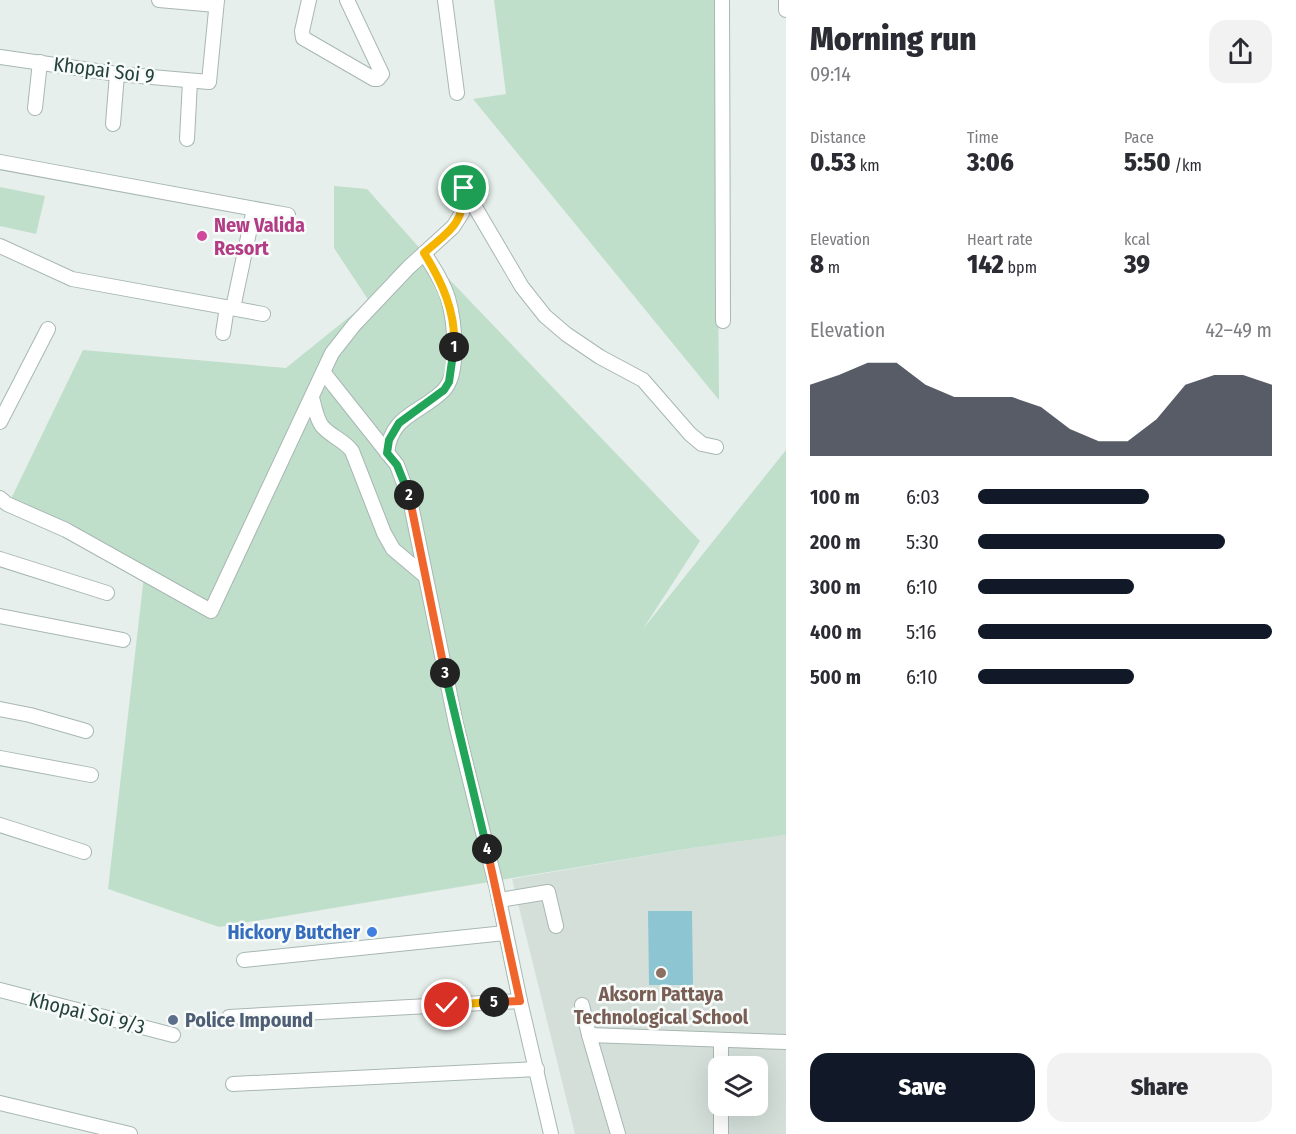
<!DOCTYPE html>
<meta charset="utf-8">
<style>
body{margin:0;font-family:"Fira Sans Condensed",sans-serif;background:#f2f2f3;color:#2b2b33;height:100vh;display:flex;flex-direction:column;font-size:22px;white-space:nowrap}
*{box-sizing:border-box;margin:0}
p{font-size:20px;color:#7c7c81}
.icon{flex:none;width:33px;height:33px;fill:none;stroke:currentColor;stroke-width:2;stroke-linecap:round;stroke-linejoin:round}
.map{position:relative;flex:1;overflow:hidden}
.sheet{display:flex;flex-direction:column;background:#fff;width:510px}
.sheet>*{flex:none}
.tools{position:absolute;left:708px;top:1056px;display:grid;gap:12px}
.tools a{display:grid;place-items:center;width:60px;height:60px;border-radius:12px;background:#fff;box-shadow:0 6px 24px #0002;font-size:30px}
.pin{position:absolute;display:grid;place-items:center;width:51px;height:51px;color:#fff;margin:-26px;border:3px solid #fff;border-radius:50%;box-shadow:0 2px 6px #0007}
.km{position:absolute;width:30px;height:30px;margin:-15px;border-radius:50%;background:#222;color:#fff;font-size:16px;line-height:30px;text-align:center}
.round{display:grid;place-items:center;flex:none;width:63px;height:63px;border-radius:18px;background:#f2f2f3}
.headline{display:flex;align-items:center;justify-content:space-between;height:102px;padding:0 24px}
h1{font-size:33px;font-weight:800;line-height:45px}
.stats{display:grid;grid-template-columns:repeat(3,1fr);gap:9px;height:102px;padding:6px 24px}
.stats div{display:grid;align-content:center}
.stats b{font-size:26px;font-weight:800}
.stats small{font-size:16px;font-weight:400}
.stats p{font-size:16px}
.chart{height:168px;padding:12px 24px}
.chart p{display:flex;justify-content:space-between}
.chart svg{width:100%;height:108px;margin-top:6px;fill:#111827;opacity:.7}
.primary-button{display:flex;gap:12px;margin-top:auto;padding:12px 24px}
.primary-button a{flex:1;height:69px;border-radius:18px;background:#111827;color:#fff;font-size:24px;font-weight:800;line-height:69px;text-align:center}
.primary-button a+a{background:#f2f2f3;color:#2b2b33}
ul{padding:0 24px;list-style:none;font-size:20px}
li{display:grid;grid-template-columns:96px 72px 1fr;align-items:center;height:45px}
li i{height:15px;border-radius:8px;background:#111827}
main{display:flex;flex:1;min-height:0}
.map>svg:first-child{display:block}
</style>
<main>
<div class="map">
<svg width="786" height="1134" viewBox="0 0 786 1134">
<rect width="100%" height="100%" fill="#e6efeb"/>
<path fill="#d4dfda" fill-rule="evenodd" d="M786,835V1134H575L512,879L692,848ZM718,1066H758V1106H718Z"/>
<g fill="#bfdfca">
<path d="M494,0H716L719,400L473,99L506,94Z"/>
<path d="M334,186L367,189L424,253L700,541L643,629L786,450V835L692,848L219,927L108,889L144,576L9,503L83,350L286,368L369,301L334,248Z"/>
<path d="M0,187L45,196L36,234L0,226Z"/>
</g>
<path fill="#8ec5d3" d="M648,911H692L693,985H649Z"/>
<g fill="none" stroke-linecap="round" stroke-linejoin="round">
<g stroke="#a8b7b3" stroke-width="16">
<g id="minor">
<path d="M159,0L216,5"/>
<path d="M309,0L302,31L303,38L374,79H378L382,74L347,0"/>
<path d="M445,0L457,93"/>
<path d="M722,0L723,321"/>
<path d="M786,0V10"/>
<path d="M0,57L117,74L209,82L217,0"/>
<path d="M35,108L40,62"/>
<path d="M113,124L117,74"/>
<path d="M187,139L190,81"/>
<path d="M0,162L288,215"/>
<path d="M465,190L522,287L545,316L566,334L600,357L643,380L690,434L702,444L716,447"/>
<path d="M0,246L72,279L263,314"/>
<path d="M233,308L254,209"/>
<path d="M223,333L227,307"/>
<path d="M324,373L397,465L410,500L456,724L496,885L520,1001L551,1134"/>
<path d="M312,398C315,407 316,418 322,426C330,436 344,440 352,451L384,533L393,549L425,576"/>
<path d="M0,422L48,329"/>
<path d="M387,453C391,415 419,414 443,391C461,374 454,319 448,298C443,282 433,267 424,253"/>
<path d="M0,498L7,504L66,530L211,611L332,353L354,325L409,267L453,227L462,213L463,188"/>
<path d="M0,559L107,593"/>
<path d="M0,616L123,640"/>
<path d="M0,709L30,715L86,731"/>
<path d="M0,758L91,775"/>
<path d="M0,825L84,852"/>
<path d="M500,900L548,892L556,926"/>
<path d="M244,960L505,933"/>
<path d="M0,990L173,1035"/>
<path d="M582,1005L589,1035L786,1042"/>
<path d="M229,1017L520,1001"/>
<path d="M589,1035L618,1134"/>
<path d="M721,1040V1066"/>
<path d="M233,1084L537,1069"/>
<path d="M0,1103L130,1134"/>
<path d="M721,1106V1134"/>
</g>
</g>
<use href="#minor" stroke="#fff" stroke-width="14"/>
</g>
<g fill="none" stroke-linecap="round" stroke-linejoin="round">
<g stroke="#fff" stroke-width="12">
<path id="split-1" d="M454,347C456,312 442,282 424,253C449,231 464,225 464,188"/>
</g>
<g stroke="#fff" stroke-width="12">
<path id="split-2" d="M409,495L397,465L387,453L389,440L399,423L444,390L449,382L454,347"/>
</g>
<g stroke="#fff" stroke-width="12">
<path id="split-3" d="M409,495L445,673"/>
</g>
<g stroke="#fff" stroke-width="12">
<path id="split-4" d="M445,673L487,849"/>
</g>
<g stroke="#fff" stroke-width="12">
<path id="split-5" d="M487,849L520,1001L494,1002"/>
</g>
<g stroke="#fff" stroke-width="12">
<path id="split-6" d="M447,1005L494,1002"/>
</g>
<use href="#split-1" stroke="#f5b400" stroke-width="8"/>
<use href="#split-2" stroke="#22a559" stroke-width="8"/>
<use href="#split-3" stroke="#f0652b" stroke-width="8"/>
<use href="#split-4" stroke="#22a559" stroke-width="8"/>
<use href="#split-5" stroke="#f0652b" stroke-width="8"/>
<use href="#split-6" stroke="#f5b400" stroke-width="8"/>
</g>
<circle fill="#d1479c" stroke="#f7fbf9" stroke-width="2" cx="202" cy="236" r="6"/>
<circle fill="#3f7fe0" stroke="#f7fbf9" stroke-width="2" cx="372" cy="932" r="6"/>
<circle fill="#8d6e63" stroke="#f7fbf9" stroke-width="2" cx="661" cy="973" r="6"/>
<circle fill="#5c6f8a" stroke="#f7fbf9" stroke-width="2" cx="173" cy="1020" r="6"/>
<g text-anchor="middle" stroke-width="5" stroke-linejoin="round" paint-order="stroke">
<g font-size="20" fill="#24413b" stroke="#f7fbf9">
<text transform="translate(104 70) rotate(7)" y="7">Khopai Soi 9</text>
<text transform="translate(87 1013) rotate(14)" y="7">Khopai Soi 9/3</text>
</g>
<g font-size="20" font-weight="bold" fill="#b23c85" stroke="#f7fbf9" text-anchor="start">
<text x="214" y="232">New Valida<tspan x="214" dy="23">Resort</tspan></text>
</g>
<g font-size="20" font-weight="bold" fill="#366cbe" stroke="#f7fbf9" text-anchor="end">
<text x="360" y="939">Hickory Butcher</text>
</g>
<g font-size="20" font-weight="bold" fill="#785e54" stroke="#f7fbf9">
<text x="661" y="1001">Aksorn Pattaya<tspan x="661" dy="23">Technological School</tspan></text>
</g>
<g font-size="20" font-weight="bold" fill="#4e5e75" stroke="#f7fbf9" text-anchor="start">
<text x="185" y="1027">Police Impound</text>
</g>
</g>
</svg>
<div class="tools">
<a><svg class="icon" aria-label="layers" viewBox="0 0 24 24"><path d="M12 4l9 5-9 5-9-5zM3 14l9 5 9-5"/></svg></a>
</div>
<div class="pin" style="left:464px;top:188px;background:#1e9e55"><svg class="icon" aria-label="arrive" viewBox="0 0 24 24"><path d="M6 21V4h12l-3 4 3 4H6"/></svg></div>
<div class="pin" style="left:447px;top:1005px;background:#d93025"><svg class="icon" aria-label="check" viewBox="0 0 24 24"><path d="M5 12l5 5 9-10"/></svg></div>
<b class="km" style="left:454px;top:347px">1</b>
<b class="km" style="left:409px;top:495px">2</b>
<b class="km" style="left:445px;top:673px">3</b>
<b class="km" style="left:487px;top:849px">4</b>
<b class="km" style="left:494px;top:1002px">5</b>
</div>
<section class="sheet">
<div class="headline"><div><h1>Morning run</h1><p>09:14</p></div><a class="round"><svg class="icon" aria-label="share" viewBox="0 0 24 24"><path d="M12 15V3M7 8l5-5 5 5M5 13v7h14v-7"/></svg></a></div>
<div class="stats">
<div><p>Distance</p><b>0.53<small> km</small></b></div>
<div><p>Time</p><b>3:06</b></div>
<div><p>Pace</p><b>5:50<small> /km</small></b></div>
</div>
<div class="stats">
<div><p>Elevation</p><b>8<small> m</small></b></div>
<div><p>Heart rate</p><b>142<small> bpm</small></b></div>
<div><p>kcal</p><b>39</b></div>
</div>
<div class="chart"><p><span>Elevation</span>42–49 m</p>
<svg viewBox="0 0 160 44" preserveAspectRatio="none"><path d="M0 44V15L10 11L20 6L30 6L40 15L50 20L60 20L70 20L80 24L90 33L100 38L110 38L120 29L130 15L140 11L150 11L160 15V44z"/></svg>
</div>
<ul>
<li><b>100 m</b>6:03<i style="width:58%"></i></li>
<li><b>200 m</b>5:30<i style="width:84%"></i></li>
<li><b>300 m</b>6:10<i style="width:53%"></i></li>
<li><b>400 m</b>5:16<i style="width:100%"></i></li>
<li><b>500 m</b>6:10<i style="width:53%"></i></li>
</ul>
<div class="primary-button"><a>Save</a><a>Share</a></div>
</section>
</main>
